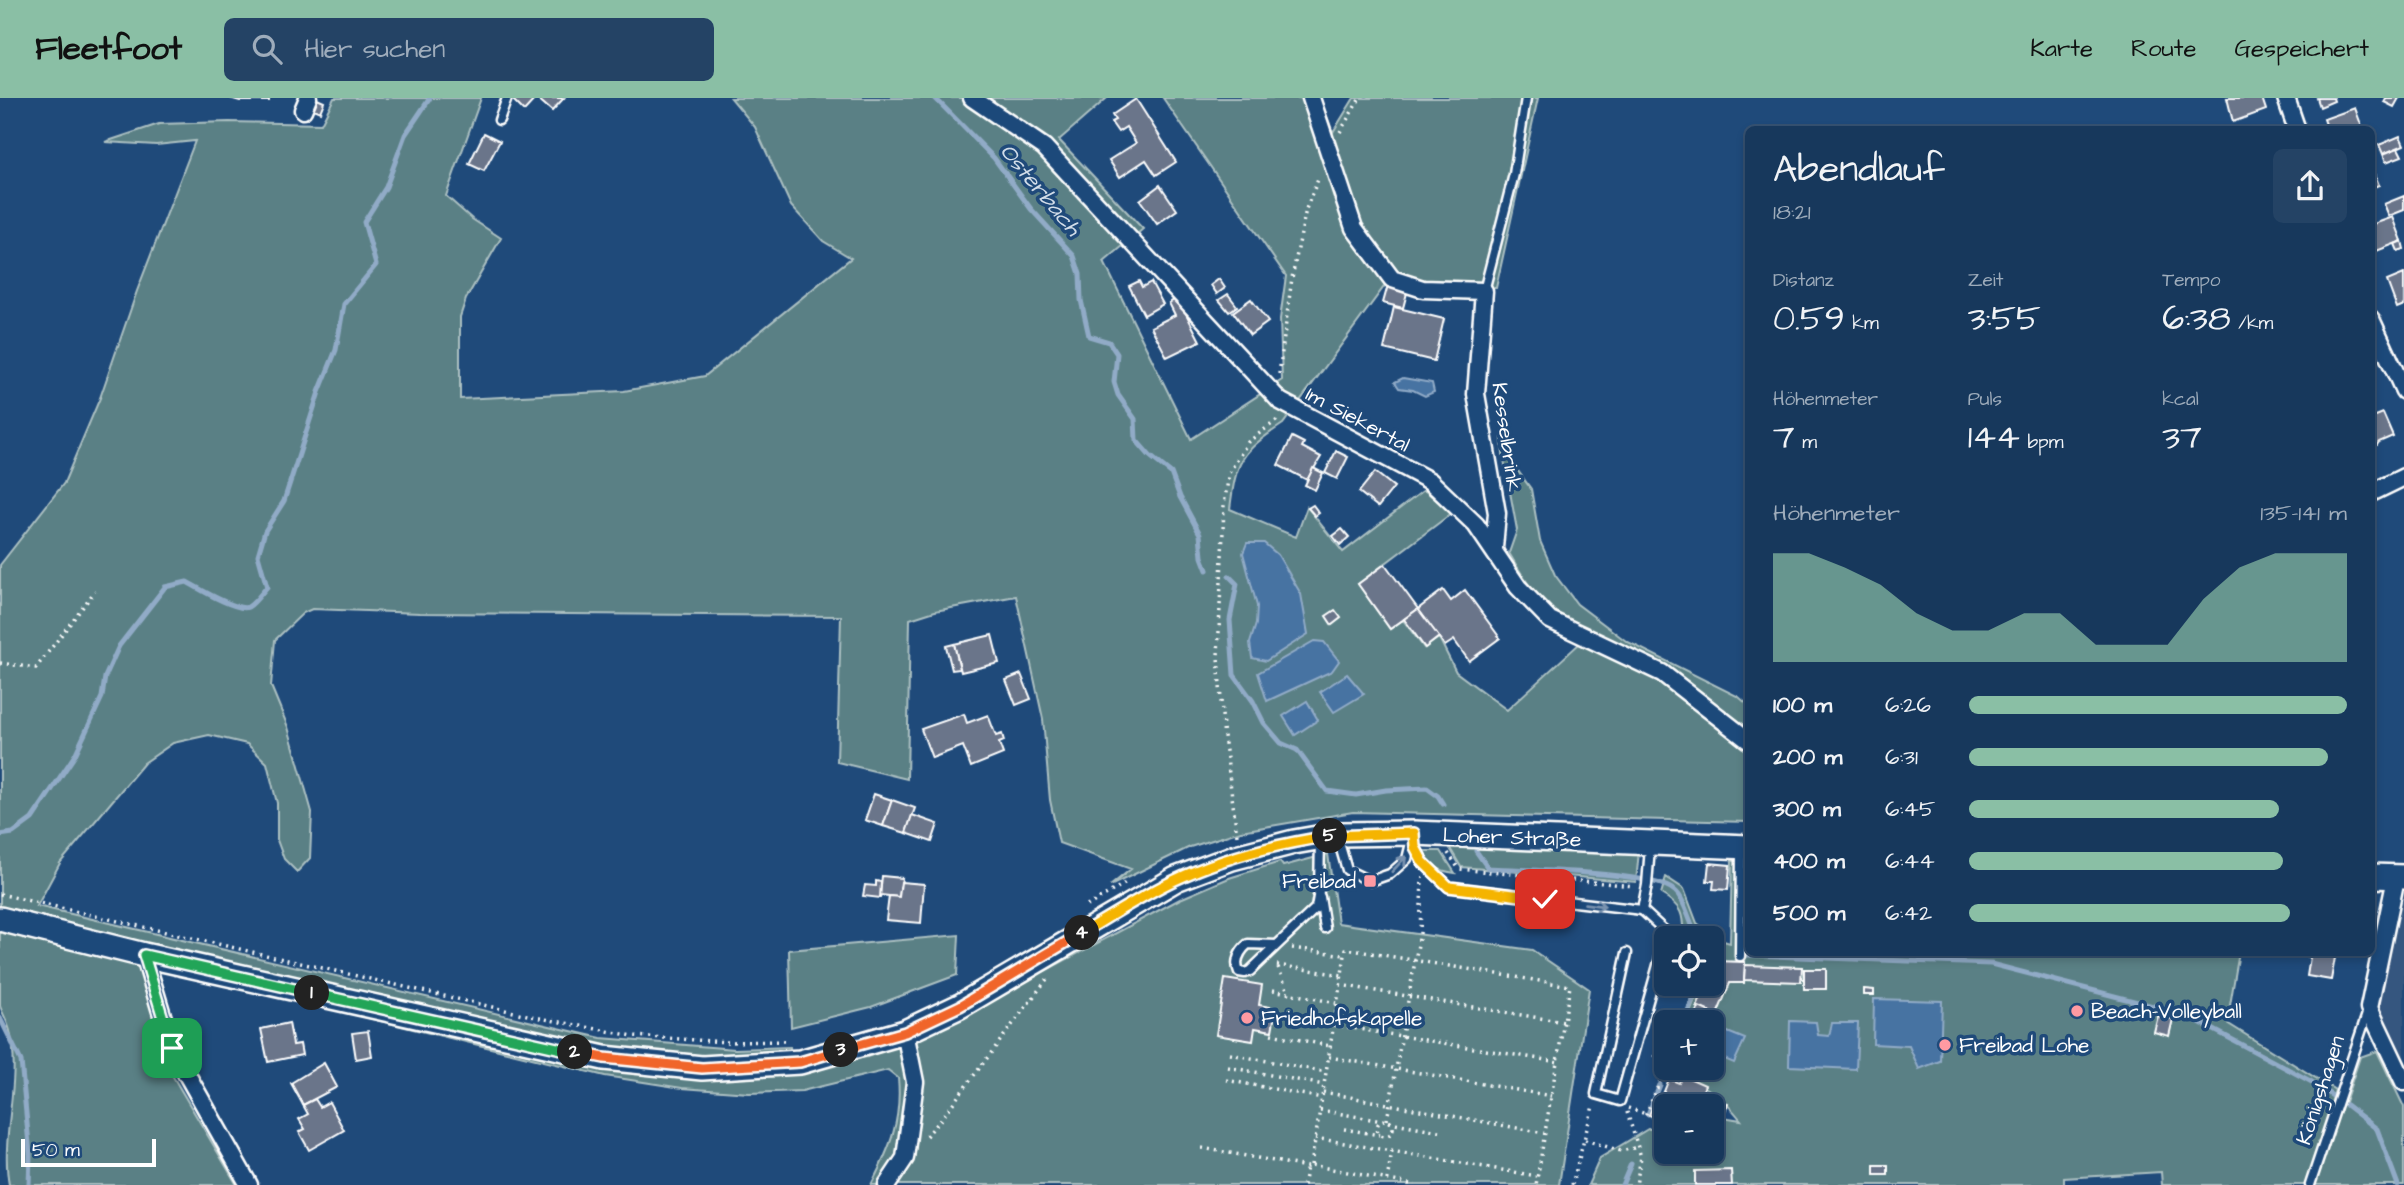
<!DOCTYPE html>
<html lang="de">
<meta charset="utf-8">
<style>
body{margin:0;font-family:"Architects Daughter",sans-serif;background:#244365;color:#f1f3f6;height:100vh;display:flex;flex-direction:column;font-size:26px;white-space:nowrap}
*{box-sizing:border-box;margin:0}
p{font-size:23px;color:#9eacbb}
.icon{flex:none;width:38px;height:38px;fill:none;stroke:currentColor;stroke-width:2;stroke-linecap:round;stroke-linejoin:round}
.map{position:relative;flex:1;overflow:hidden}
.drawer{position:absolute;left:1745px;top:28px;width:630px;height:830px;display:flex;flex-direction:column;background:#17385c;border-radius:10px;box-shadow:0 4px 10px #0003,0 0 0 2px #365272}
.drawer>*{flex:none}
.tools{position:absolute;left:1654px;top:828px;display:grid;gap:14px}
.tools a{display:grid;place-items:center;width:70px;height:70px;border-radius:10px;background:#17385c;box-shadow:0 4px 10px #0003,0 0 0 2px #365272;font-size:35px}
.scale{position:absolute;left:21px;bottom:18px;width:135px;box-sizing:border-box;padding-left:7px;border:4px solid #fff;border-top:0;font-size:19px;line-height:24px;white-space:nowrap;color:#fff;-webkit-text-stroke:5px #1f4a7a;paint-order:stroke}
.pin{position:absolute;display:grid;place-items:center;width:60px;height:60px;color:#fff;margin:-30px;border-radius:14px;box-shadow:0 4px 10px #0006}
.km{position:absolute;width:35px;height:35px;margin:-18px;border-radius:50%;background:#222;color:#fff;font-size:19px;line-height:35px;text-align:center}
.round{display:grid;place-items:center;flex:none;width:74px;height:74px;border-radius:10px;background:#244365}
.head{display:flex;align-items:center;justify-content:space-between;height:119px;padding:0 28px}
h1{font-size:38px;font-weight:600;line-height:52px}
.stats{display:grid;grid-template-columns:repeat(3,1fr);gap:10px;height:119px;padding:7px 28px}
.stats div{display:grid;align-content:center}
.stats b{font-size:35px;font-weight:600}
.stats small{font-size:19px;font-weight:400}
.stats p{font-size:19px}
.chart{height:196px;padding:14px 28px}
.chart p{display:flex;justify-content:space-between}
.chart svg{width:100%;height:126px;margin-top:7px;fill:#8abfa5;opacity:.7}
ul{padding:0 28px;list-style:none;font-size:23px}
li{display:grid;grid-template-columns:112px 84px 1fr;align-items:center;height:52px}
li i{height:18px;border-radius:9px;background:#8abfa5}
header{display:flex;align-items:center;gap:42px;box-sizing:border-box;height:98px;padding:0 35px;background:#8abfa5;color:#111}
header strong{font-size:33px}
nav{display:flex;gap:38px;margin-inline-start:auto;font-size:24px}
.search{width:490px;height:63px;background:#244365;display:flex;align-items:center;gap:18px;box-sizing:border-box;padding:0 24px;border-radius:10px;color:#9eacbb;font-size:26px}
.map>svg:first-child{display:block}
</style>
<header>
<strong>Fleetfoot</strong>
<div class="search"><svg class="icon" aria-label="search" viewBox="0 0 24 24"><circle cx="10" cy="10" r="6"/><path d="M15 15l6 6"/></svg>Hier suchen</div>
<nav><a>Karte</a><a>Route</a><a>Gespeichert</a></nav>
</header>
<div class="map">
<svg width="2404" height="1087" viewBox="0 0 2404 1087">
<rect width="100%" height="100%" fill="#1f4a7a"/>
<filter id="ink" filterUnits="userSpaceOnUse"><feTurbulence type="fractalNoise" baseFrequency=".0143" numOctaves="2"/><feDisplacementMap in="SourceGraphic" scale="14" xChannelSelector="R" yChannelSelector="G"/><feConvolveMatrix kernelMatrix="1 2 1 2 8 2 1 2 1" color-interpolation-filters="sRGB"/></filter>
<g filter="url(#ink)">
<path fill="#36577f" d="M2404,793V968L2376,910L2399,794Z"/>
<g fill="#5a8085" stroke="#acc0c2" stroke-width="2">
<path d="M334,0H481L446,98L472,121L501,140L466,201L460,219V301L624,293L705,278L851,160L823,143L791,108L755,29L731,0H1107L1059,42L1143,131L1104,164L1191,341L1282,282L1280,221L1286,178L1163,0H1320L1333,34L1354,0H1538L1496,190L1423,187L1392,178L1283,326C1241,354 1236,362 1230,411L1296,439L1307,409L1343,454L1424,392L1452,415L1358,486L1390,531L1403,522L1424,550L1439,540L1456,574L1507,612L1579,546L1576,530C1541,510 1529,489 1509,455L1517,432L1503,356L1502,338L1513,366L1531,391L1540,443L1555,477L1577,506L1626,543L1739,599L1748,607V724L1353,714L1241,733L1190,749L1110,788L1131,771L1059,745L1050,702L1043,621L1016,498L935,513L910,521L907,681L837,664L841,518L420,515L312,511L303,515L275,542L271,588L288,629L312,714L310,760L297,774L284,761L277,742V705L267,665L247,646L209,637L173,645L144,665L60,765L37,808L601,940L735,951L790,949L793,972L867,959L925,937L1180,801L1229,780L1280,764L1283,768L1328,756L1338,825L1532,852L1589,891L1559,1087H871C890,1050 902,1022 898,980L888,972L802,993L749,995L682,990L605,978L139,864L165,965L237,1087H9C0,1037 22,984 10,933C8,925 3,916 0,908V467L64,385L100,300L137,193L195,43L156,47L105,44L159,26L229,24L321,26Z"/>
<path d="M1448,747L1639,753L1636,784L1461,769Z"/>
<path d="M1424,753H1441L1455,775C1441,773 1430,770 1423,756Z"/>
<path d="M1732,763H1748V854H2239L2227,925L2335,992L2332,1002L2344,1007L2360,959L2377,953L2404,1009V1087H2162L2161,1074L2064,1080V1087H1588L1600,1060L1648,1031L1666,1029V1054H1712V1022L1723,1019L1741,1022C1719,994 1700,985 1668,971L1712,970V924H1686L1702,886H1712V840H1683C1684,817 1682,808 1661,796L1666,779L1684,791L1697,825L1717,841L1730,845Z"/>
<path d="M959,837L957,877L871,909L791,929L789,852Z"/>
</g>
<g fill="#4773a2" stroke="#91abc7" stroke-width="2">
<path d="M1403,280L1432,285L1434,294L1425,298L1413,292L1399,290L1395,284Z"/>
<path d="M1247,445H1264L1278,457L1301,496L1308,536L1266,563L1252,560L1250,545L1256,526L1257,508L1243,455Z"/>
<path d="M1314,543L1324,544L1339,563L1332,573L1267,603L1258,575Z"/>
<path d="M1347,576L1364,596L1334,614L1320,594Z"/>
<path d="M1307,603L1318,622L1295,637L1283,618Z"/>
<path d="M1874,901L1942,903L1940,963L1919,971L1909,948L1873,946Z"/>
<path d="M1790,923L1816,924L1818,937L1829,938L1832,925H1858L1856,971L1789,968Z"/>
<path d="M1725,933L1745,941L1734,965L1715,957Z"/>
</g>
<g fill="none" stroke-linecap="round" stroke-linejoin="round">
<g stroke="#91abc7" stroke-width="5">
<path d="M935,0L994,60L1031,111L1074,158L1080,176L1081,202L1089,238L1109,244L1117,256L1114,284L1118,297L1135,321L1136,342L1150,358L1171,375L1180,399L1200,436L1202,459L1207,472"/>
<path d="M1229,478L1237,486L1230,522L1234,577L1253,603L1264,625L1281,645L1297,652L1327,693L1356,697L1386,692L1427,690L1438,698L1443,706"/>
<path d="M0,737L13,735L32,721L75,657L102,599L105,579L119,548L165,489L187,484C198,490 237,514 248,509C255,505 262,494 267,489L258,457L265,433L284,403L319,294L336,252L344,206L376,167L364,124L386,89L405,37L430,0"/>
<path d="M1476,753L1488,770C1524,772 1652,773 1675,793C1686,802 1689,827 1699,840"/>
<path d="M1712,852L1716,853"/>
<path d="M1745,857L1991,866L2184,916L2312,984L2334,999"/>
<path d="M0,920L21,963L30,1057L29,1087"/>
<path d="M1684,924L1699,886"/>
<path d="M2346,1007L2377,1031L2398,1087"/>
<path d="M1648,1016L1660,987"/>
<path d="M1622,1087L1631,1066"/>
</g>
</g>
<g fill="#6b748a" stroke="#fff" stroke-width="2">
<path d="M230,0H269V3H240Z"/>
<path d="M511,0H536L524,13Z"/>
<path d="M537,0H564L552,13Z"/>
<path d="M2227,0H2262L2266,12L2233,24Z"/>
<path d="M2317,0H2333L2334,3L2320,9Z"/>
<path d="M2386,0H2399L2394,9L2384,4Z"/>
<path d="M317,1L324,4L320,14L313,11Z"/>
<path d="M1136,1L1176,64L1156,77L1146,62L1120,79L1109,62L1136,45L1126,29L1118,34L1111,24L1115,22L1112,17Z"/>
<path d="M2355,10L2363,32H2328L2324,21Z"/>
<path d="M484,35L500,43L484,73L469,66Z"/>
<path d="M2400,38L2404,47L2383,56L2379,47Z"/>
<path d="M2398,50L2402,58L2386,64L2383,56Z"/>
<path d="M2371,67L2379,87L2371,90Z"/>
<path d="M1160,87L1177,112L1157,126L1140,102Z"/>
<path d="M2404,98V112L2389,118L2384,106Z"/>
<path d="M2393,119L2402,143L2374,154L2371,148V127Z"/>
<path d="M2402,143L2404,151L2398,153L2395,146Z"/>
<path d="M2404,176V207L2397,210L2387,183Z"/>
<path d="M1219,181L1225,190L1217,196L1211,187Z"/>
<path d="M1139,183L1142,189L1151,184L1163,206L1144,217L1129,188Z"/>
<path d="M1388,187L1408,191L1403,210L1383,205Z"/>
<path d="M1228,196L1237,208L1229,214L1219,202Z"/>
<path d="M1178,200L1200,243L1167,259L1151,229L1175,217L1169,205Z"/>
<path d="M1251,201L1268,224L1250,237L1233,214Z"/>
<path d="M1394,209L1444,221L1434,263L1384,251Z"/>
<path d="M2383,315L2393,338L2379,344L2377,347H2371V320Z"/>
<path d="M1292,339L1304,345L1302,349L1321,359L1307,382L1278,367Z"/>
<path d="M1336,353L1348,359L1337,381L1325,375Z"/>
<path d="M1313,370L1323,375L1315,392L1305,387Z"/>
<path d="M1375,374L1394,389L1378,409L1359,394Z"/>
<path d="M1313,407L1319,415L1315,418L1308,410Z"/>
<path d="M1342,431L1349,439L1340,447L1333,438Z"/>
<path d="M1385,466L1418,511L1390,531L1358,486Z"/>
<path d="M1443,492L1451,503L1465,492L1500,540L1469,563L1454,542L1445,548L1418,511Z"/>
<path d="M1418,511L1439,539L1425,550L1404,521Z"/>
<path d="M1335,512L1341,520L1332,527L1326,518Z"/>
<path d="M992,537L999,565L961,574L954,546Z"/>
<path d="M954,546L960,571L952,572L946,548Z"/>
<path d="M1021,576L1031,601L1016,607L1006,582Z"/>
<path d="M964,616L967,625L988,617L996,638L1002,636L1004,643L999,645L1003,656L971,669L963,648L932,660L921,631Z"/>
<path d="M874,696L892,702L883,728L865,722Z"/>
<path d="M892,702L915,710L906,735L883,728Z"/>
<path d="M912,717L938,726L932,744L906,735Z"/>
<path d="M1709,765L1730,767L1728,792L1713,791L1714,783H1707Z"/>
<path d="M882,778L902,780L899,799L880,797Z"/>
<path d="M876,783L881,784L880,800L863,798L865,787L876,788Z"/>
<path d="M901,784L924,786L921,825L886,822L889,798L899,799Z"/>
<path d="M2294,854H2336L2331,882L2307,878L2310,859L2294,856Z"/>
<path d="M1716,863L1745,864L1744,885H1730L1717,917L1697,909L1707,886H1712V875Z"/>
<path d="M1745,867L1802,869L1801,884L1744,882Z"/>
<rect x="1804" y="871" width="22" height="20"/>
<path d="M1225,881L1262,887L1259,907L1276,910L1272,933L1255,930L1253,943L1216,937Z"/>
<path d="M1864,891L1874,892V897H1864Z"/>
<path d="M1699,909L1721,919L1712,942V924H1693Z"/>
<path d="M2158,918L2173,921L2169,938L2154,934Z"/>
<path d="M289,925L293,947L300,946L302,957L268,964L261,931Z"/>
<path d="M368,933L372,958L356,961L352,935Z"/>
<path d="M324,965L337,989L303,1007L291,985Z"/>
<path d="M1681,970H1700L1697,976Z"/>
<path d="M1682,977L1705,987L1702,995L1728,1006L1723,1019L1712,1015V1008L1666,1009L1659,1006L1669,981L1679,985Z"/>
<path d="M315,1001L320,1009L329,1004L344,1032L309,1052L299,1034L305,1031L299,1021L308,1016L303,1007Z"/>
<path d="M1652,1010L1666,1016L1664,1023L1649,1017Z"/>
<rect x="1874" y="1067" width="14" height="10"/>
<path d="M1731,1072L1732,1087H1695V1073Z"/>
</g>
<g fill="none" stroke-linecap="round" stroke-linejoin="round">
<g stroke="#fff" stroke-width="13">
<g id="lane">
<path d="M499,22L507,0"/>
<path d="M1484,193L1514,76L1526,0"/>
<path d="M1414,738L1415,749L1423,764L1449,789L1642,812L1647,787L1650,749"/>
<path d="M1340,740V748L1347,772L1370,783L1390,776L1407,761L1412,741"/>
<path d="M1320,799L1325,830"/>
<path d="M1277,847L1250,873L1245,875L1239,874C1234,863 1240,853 1248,846L1277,847L1316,810L1319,793L1320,742"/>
<path d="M1627,855L1596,996L1620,1003L1667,835L1642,812"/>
<path d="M1740,858L1741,752"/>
<path d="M2310,1087L2368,913"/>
</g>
</g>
<g stroke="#fff" stroke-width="21">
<g id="street">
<path d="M972,0L1044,49L1280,303L1430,383L1476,427L1518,489L1550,522L1662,575L1748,642"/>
<path d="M1311,0L1354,130L1392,181L1423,191L1484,193L1476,296L1497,415L1494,450"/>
<path d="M2286,0L2297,32"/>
<path d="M303,12L308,0"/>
<path d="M2371,221L2404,293"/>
<path d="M2371,395L2404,379"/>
<path d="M2396,780L2369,910L2404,984"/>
<path d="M144,857L172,950L249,1087"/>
<path d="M887,1087L905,1060L915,984L905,934"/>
</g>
</g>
<g stroke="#fff" stroke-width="28">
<g id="secondary">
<path d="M2371,778L2404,779"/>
<path d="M0,821L144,857L604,960L702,970L800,964L905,934L960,908L1176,781L1232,760L1294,744L1340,736L1414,735L1748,749"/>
</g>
</g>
<g stroke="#fff" stroke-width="3.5" stroke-dasharray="2 5" stroke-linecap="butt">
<path d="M1340,34L1360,0"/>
<path d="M1279,276L1292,180L1306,111L1319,79"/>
<path d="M0,565L36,570L95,493"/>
<path d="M1237,737L1223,630L1218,559L1224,408L1229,375L1248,344L1280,320"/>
<path d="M1448,755L1459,771L1634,788"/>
<path d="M0,796L540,920L633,938L727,944L787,943"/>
<path d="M1087,808L1129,783"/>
<path d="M1292,850L1345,857"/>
<path d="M1277,867L1342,877"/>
<path d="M1278,869L1289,896"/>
<path d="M1340,887L1564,924"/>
<path d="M1273,892L1336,905"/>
<path d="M1334,927L1558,964"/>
<path d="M1271,936L1330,948"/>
<path d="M1230,956L1326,974"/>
<path d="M1654,957L1663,976L1676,982"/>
<path d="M1329,959L1551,998"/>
<path d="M1228,969L1324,987"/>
<path d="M1663,976L1646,1016L1666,1026"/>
<path d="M1226,982L1322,1000"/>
<path d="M1323,994L1544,1035"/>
<path d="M1628,1010L1646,1016"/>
<path d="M1320,1012L1382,1023"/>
<path d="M1627,1014L1641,1059L1636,1087"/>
<path d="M1387,1022L1420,835L1422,779"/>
<circle cx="1385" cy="1030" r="8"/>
<path d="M1389,1024L1439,1033"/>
<path d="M1344,1031L1380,1037"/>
<path d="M926,1038L938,1025L1047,881"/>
<path d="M1315,1040L1537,1078"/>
<path d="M1585,1042L1621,1053L1638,1049"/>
<path d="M1202,1050L1307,1069L1311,1067L1415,1087"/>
<path d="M1685,1054L1692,1064"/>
<path d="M1311,1067L1346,851L1570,888L1536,1087"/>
<path d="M1387,1082L1392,1053"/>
<path d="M1303,1087L1307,1069"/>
<path d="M1572,1087L1593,1008"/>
</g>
<use href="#lane" stroke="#1f4a7a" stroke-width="8"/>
<use href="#street" stroke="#1f4a7a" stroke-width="16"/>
<use href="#secondary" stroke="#1f4a7a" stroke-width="23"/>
</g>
<defs><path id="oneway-shaft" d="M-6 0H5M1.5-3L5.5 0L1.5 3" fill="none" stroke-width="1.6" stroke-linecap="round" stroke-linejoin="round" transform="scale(1.75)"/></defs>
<g stroke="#7992af">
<use href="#oneway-shaft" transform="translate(1399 766) rotate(-47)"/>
<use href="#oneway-shaft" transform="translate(1595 807) rotate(7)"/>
</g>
</g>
<g fill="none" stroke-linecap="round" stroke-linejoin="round" filter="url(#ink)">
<g stroke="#fff" stroke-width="14">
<path id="split-1" d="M172,950L144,857L312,895"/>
</g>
<g stroke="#fff" stroke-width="14">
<path id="split-2" d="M312,895L575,954"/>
</g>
<g stroke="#fff" stroke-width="14">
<path id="split-3" d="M575,954L604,960L702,970L800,964L841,952"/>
</g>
<g stroke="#fff" stroke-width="14">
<path id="split-4" d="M841,952L905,934L960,908L1082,835"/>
</g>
<g stroke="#fff" stroke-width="14">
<path id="split-5" d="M1082,835C1112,817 1143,797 1175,782C1223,759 1278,746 1330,738"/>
</g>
<g stroke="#fff" stroke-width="14">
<path id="split-6" d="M1330,738L1414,735L1415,749L1423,764L1449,789L1545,801"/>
</g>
<use href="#split-1" stroke="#22a559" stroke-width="9"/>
<use href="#split-2" stroke="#22a559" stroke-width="9"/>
<use href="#split-3" stroke="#f0652b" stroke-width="9"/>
<use href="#split-4" stroke="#f0652b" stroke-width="9"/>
<use href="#split-5" stroke="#f5b400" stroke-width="9"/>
<use href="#split-6" stroke="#f5b400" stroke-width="9"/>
</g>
<g fill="#ff9aa2" stroke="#1f4a7a" stroke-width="2.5">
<rect x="1363" y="776" width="14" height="14" rx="3.5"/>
<circle cx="2077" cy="913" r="7"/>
<circle cx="1247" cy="920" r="7"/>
<circle cx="1945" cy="947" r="7"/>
</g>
<g text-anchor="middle" stroke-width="7" stroke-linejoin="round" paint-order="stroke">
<g font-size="21" fill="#fff" stroke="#1f4a7a">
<text transform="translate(1358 321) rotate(28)" y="7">Im Siekertal</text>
<text transform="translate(1507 339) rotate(82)" y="7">Kesselbrink</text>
<text transform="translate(1512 739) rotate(2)" y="7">Loher Straße</text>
<text transform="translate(2320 992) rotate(-72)" y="7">Königshagen</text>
</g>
<g font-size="21" fill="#fff" stroke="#1f4a7a" text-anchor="start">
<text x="1356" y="790" text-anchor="end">Freibad</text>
<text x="2091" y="920">Beach-Volleyball</text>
<text x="1261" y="927">Friedhofskapelle</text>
<text x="1959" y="954">Freibad Lohe</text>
</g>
<g font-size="23" font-style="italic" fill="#d1dce8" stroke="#1f4a7a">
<text transform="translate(1041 91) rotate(50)" y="8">Osterbach</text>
</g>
</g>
</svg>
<div class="tools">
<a><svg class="icon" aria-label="locate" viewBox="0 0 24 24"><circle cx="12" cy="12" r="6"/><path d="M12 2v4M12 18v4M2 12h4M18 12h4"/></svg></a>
<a>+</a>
<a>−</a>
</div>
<div class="scale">50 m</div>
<div class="pin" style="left:172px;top:950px;background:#1e9e55"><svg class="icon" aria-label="arrive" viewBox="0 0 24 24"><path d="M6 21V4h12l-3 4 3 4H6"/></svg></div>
<div class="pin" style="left:1545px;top:801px;background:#d93025"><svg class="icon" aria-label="check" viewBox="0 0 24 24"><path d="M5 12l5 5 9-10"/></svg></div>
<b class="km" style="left:312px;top:895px">1</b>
<b class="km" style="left:575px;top:954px">2</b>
<b class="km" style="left:841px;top:952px">3</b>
<b class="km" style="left:1082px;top:835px">4</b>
<b class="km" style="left:1330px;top:738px">5</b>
<section class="drawer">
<div class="head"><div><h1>Abendlauf</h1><p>18:21</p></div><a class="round"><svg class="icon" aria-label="share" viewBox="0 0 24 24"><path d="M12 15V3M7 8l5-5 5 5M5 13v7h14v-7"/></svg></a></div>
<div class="stats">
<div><p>Distanz</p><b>0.59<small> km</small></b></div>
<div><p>Zeit</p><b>3:55</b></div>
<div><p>Tempo</p><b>6:38<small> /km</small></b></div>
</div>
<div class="stats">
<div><p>Höhenmeter</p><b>7<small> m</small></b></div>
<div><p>Puls</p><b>144<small> bpm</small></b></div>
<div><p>kcal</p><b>37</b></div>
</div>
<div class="chart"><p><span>Höhenmeter</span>135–141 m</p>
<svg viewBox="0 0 160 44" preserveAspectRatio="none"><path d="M0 44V6L10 6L20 11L30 17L40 27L50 33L60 33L70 27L80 27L90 38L100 38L110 38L120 22L130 11L140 6L150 6L160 6V44z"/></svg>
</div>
<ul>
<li><b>100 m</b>6:26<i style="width:100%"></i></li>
<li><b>200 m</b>6:31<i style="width:95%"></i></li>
<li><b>300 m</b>6:45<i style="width:82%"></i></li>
<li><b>400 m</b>6:44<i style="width:83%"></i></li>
<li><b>500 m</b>6:42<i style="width:85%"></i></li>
</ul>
</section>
</div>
